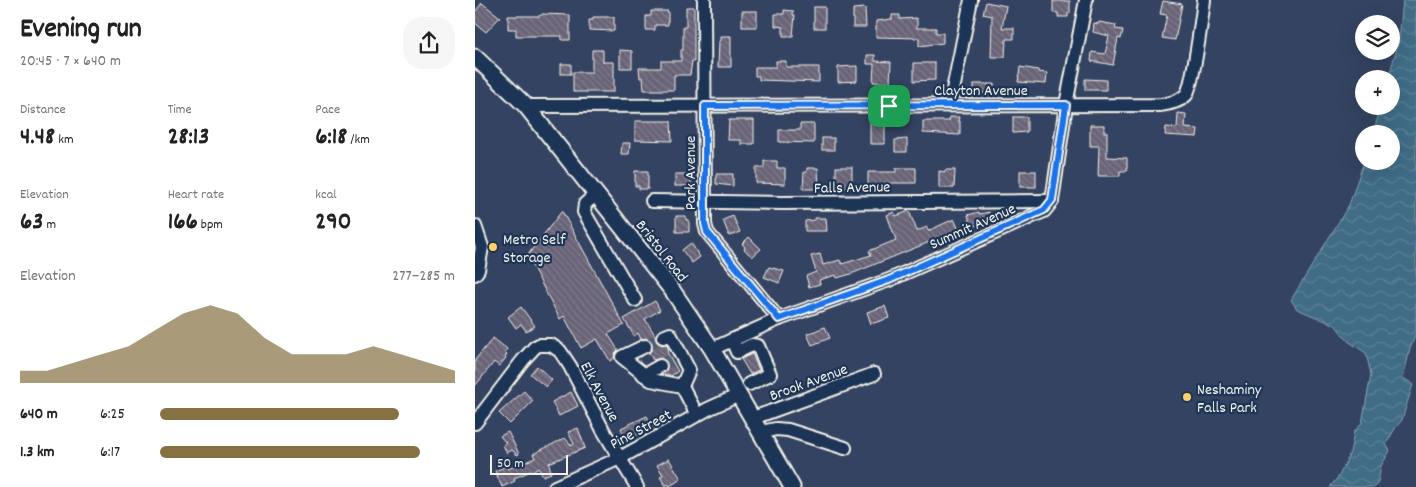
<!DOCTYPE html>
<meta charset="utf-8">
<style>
body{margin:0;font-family:Dekko,sans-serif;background:#f6f6f6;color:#222;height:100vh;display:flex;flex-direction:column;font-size:19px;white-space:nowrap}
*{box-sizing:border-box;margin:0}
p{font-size:16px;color:#767676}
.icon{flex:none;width:28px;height:28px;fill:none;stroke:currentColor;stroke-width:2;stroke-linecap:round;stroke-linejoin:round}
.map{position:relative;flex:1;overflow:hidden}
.panel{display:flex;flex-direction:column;background:#fff;width:475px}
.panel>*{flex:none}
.fabs{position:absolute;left:880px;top:15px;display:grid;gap:10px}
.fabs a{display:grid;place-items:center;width:45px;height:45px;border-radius:50%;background:#fff;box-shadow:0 5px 20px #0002;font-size:25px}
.scale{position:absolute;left:15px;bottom:12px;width:78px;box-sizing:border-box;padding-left:5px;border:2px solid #f4f1e8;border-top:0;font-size:14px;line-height:18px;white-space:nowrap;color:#f4f1e8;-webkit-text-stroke:4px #1d3557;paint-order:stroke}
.pin{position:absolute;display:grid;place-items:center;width:42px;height:42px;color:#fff;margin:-21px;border-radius:10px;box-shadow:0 2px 8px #0006}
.round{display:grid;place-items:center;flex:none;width:52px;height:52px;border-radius:20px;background:#f6f6f6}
.overview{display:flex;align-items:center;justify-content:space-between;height:85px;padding:0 20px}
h1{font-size:28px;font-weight:800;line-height:38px}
.stats{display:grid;grid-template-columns:repeat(3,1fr);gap:8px;height:85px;padding:5px 20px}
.stats div{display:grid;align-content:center}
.stats b{font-size:25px;font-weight:800}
.stats small{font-size:14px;font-weight:400}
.stats p{font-size:14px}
.chart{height:140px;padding:10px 20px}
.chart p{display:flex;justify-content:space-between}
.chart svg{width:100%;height:90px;margin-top:5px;fill:#857141;opacity:.7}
ul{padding:0 20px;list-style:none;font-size:16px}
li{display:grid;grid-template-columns:80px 60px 1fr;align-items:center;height:38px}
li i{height:12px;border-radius:6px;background:#857141}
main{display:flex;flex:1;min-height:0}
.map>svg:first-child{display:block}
</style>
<main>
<section class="panel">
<div class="overview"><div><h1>Evening run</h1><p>20:45 · 7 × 640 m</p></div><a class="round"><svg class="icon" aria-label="share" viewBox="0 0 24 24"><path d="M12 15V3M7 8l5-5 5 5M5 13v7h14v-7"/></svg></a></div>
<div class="stats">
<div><p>Distance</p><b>4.48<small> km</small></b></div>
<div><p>Time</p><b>28:13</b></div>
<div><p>Pace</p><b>6:18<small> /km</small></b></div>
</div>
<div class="stats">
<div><p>Elevation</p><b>63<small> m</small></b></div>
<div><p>Heart rate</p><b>166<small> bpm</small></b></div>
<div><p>kcal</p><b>290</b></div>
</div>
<div class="chart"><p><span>Elevation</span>277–285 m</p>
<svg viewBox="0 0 160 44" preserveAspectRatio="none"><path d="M0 44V38L10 38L20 34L30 30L40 26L50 18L60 10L70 6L80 10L90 22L100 30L110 30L120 30L130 26L140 30L150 34L160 38V44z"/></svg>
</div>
<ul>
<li><b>640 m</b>6:25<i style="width:81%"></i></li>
<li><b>1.3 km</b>6:17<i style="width:88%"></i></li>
</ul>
</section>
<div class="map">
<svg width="941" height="487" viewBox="0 0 941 487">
<defs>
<pattern id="water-waves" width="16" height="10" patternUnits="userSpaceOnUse" patternTransform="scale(1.25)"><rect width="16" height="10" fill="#406c86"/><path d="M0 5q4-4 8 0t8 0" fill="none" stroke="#5c8197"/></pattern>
<pattern id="building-back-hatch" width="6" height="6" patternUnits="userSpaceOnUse" patternTransform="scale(1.25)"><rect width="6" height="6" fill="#696478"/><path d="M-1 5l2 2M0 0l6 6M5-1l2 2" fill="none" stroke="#7f7b8b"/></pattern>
</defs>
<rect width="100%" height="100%" fill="#344361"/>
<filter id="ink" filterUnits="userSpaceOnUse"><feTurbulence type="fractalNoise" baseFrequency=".02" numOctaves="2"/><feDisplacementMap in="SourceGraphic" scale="10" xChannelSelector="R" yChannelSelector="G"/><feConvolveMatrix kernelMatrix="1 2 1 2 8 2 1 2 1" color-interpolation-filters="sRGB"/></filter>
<g filter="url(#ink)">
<path fill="url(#water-waves)" stroke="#88a1ad" d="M928,0H941V333L935,349L928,378L938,384L927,420L921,427L911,444L915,451L906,466L903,482L900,487H855L864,476L875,453L879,432L887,423L896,375L891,353L873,341L860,325L822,309L816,300L874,205L889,161H916V134H898L906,106H916V79H913L924,41Z"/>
<g fill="url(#building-back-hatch)" stroke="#f4f1e8">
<path d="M578,1H595V13H593V17H583V13H578Z"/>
<path d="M688,1L707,4L700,40L687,38L692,15L685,14Z"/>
<path d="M511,2L531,6L527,28H539V39H531L530,57H516L517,16L508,14Z"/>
<path d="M7,3L25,17L11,32L0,23V12Z"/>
<path d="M211,7H219V62L217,61L215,75H199V90H169L168,78H165L164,68H186V61H206V50H208V27H211Z"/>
<rect x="339" y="7" width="11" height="21"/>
<path d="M390,8L391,27H378V9Z"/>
<path d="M309,10L318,11V15H320L318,36H308V27L300,26V14H309Z"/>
<path d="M176,11H193V25H180V30H171V16H176Z"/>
<rect x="267" y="11" width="15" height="16"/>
<path d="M67,14L95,15V40H87V36H41V29H33V16H65Z"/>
<path d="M417,15H425V19L442,18V28H461V33H468V43L444,46V38L401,37V21L417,19Z"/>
<path d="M118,17H139V31L114,30V20H118Z"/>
<path d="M624,22L641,25L640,29L648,30L646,39L643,38L638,65L616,61L617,52L630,54L634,36L618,32L619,23L623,24Z"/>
<path d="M246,36H256V67H243L244,41H246Z"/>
<path d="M117,50H128V62H139V92H98V72H117Z"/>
<path d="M145,50L157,51V68H145Z"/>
<path d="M392,55H400V61L416,62L415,83L398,82L399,64H392Z"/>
<path d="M301,61H311V67H344V82L284,80V76H280V67H301Z"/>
<path d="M439,63H460V80L439,81Z"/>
<rect x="86" y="64" width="10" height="10"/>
<path d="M382,66V81L363,82V67Z"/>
<path d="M545,67L563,70V72L572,73L571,84L543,82Z"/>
<path d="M610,79L631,80V90H610Z"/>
<rect x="499" y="84" width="20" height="9"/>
<path d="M703,113L711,114L710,128L723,129L722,137L690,135L691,127L702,128Z"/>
<path d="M475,117H484L483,121H485V135L448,133V121H474Z"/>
<path d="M538,117H552V132L538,133Z"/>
<path d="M395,118H408V123H410V144H395Z"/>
<path d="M254,120H279V144H266V140H253Z"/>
<path d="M160,121H196L197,141L160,140Z"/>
<path d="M325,124H339V143L304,142V130H325Z"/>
<path d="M615,125H629V132H632V157L652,158V171H645V176H623L624,146H615Z"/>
<rect x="347" y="138" width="12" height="12"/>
<path d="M432,139V152H420V140Z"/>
<path d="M147,143H155L154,154H146Z"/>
<path d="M289,161H302V168H310V184L281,183V168H289Z"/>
<rect x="361" y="167" width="16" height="21"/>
<path d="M332,168H343L344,189H328L329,172H332Z"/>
<path d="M421,168H441V183H409V188H393V172H421Z"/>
<path d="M470,170H480L479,188H464V171L470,172Z"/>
<path d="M160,171H173V189H164V186H160Z"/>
<rect x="545" y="171" width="16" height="16"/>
<rect x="200" y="174" width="16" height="12"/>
<path d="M241,174H258V186L241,184Z"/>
<path d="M87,211L149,325L133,334L143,350L140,353L139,358L135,361L122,339L106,348L89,316L85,319L52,256Z"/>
<path d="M434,211L442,231L452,227L453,231L457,229L479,219L484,230L376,274L362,278L361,275L344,280L345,284L334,287L331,276L341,272L336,256L345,254L348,265L365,260L367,264L396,255L394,251L421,240L412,215L419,212L421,216Z"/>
<path d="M504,212V214L514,212L516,221L496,227L493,215Z"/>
<path d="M201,216H211V220H214V232H201Z"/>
<path d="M258,216L265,232L254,236L248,220Z"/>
<path d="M340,218H351L352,231H330V221L340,220Z"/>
<path d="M274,237L286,249L277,257L269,249L270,247L267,244Z"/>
<path d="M216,243L225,257L217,263L207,250Z"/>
<path d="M294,267L309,271L304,283L289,277Z"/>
<path d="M180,301L185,310L170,319L180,335L181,341L187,345L191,344L194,350L192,352L203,371L196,376L189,373L193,367L192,362L186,358L178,360L174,353L178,347L177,342L171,338L166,339L163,333L159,336L149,319Z"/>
<path d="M410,306L414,318L396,324L392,312Z"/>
<path d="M46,307L60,326L51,331L46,324L41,328L33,317Z"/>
<path d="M350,327L355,338L337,345L332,334Z"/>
<path d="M18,338L32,349L30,352L32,354L30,357L31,358L24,366L19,362L0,386V360Z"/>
<path d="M277,354L284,370L275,374L266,359Z"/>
<path d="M62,366L77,380L71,387L55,374Z"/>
<path d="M49,391L58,401L35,424L24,413Z"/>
<path d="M96,392L103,406L84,416L77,402Z"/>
<path d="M172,416L178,428L151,440L146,428Z"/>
<path d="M103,428L110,448L74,463L76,473L68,476L63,468L39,478L40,481L27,487L20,471L32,466L33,469L60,458L58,454L90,438L97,446L99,444L93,432Z"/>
<path d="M33,432L44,454L42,455L37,450L32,453L28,445L31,443L25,436Z"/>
<path d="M194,459L206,479L195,486L193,484L191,486L185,477L188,475L182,465Z"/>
</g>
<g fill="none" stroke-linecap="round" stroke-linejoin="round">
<g stroke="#515d75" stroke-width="12" stroke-dasharray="12 6" stroke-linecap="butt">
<path d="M170,346L188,337"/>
<path d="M185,366L197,360"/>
</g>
<g stroke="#f4f1e8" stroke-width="16">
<g id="minor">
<path d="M229,0L230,224L232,232L304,319"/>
<path d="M475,105L496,0"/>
<path d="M51,106L686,105C696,103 704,102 711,95C718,86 727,16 729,0"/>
<path d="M121,194L110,204L109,212L160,300"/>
<path d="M177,201L307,203L577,201"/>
<path d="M0,226L7,247L3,270L0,274"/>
<path d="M188,337L195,334L214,370L207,386L222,415"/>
<path d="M257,340L262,352L277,345L283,346L295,374L274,384"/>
<path d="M170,346L147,357L176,380L207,386"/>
<path d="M237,349L304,319L414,280L569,211L577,201L591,105L611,0"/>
<path d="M169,375L185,366"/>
<path d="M278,418L399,374"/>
<path d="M0,423L48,360L60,347L64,345H76L85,351L95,366L128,430L162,487"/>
<path d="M286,432L301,429L313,430L370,448"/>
<path d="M80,487L145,458L233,409L264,395"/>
</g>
</g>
<g stroke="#f4f1e8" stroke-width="19">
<path id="major" d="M0,57L51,106L197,290L237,349L317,487"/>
</g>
<use href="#minor" stroke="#1d3557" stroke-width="12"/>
<use href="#major" stroke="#1d3557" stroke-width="15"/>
</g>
</g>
<g fill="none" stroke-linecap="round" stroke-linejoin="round" filter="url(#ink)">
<g stroke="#fff" stroke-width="10">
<path id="route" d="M591,105L577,200L569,210L414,280L304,319L232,232L230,224V106Z"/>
</g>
<use href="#route" stroke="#1a73e8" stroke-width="6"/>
</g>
<g fill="#ffd166" stroke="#1d3557" stroke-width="2">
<circle cx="18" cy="247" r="5"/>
<circle cx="712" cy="397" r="5"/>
</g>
<g text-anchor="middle" stroke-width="4.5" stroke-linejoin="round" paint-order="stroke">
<g font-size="16" fill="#f4f1e8" stroke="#1d3557">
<text x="506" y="95">Clayton Avenue</text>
<text transform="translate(214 173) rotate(-90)" y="6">Park Avenue</text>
<text transform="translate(377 186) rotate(-1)" y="6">Falls Avenue</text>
<text transform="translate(497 225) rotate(-24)" y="6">Summit Avenue</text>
<text transform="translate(188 250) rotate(52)" y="6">Bristol Road</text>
<text transform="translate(333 381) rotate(-20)" y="6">Brook Avenue</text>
<text transform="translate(126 391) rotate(62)" y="6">Elk Avenue</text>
<text transform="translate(165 428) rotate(-28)" y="6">Pine Street</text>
</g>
<g font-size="16" fill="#f4f1e8" stroke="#1d3557" text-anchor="start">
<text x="28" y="244">Metro Self<tspan x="28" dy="18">Storage</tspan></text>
<text x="722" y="394">Neshaminy<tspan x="722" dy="18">Falls Park</tspan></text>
</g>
</g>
</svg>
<div class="fabs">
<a><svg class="icon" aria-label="layers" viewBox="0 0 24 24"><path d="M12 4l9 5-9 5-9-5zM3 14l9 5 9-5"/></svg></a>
<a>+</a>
<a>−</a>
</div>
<div class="scale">50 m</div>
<div class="pin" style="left:414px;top:106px;background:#1e9e55"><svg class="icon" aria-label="arrive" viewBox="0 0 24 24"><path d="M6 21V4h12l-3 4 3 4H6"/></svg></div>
</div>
</main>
